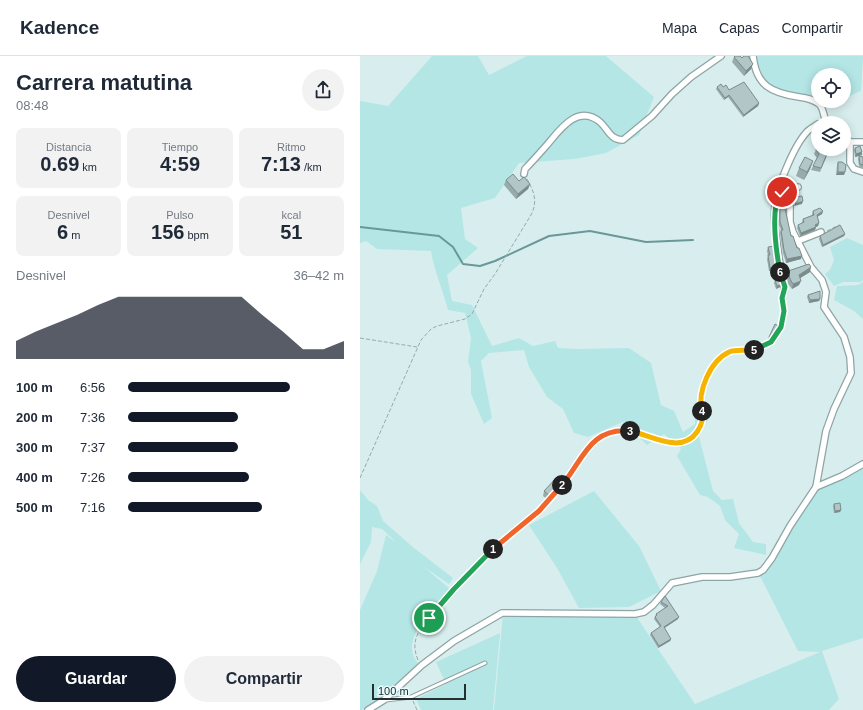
<!DOCTYPE html>
<html lang="es">
<meta charset="utf-8">
<style>
body{margin:0;font-family:Helvetica,sans-serif;background:#f2f2f3;color:#1f2937;height:100vh;display:flex;flex-direction:column;font-size:15px;white-space:nowrap}
*{box-sizing:border-box;margin:0}
p{font-size:13px;color:#747a83}
.icon{flex:none;width:22px;height:22px;fill:none;stroke:currentColor;stroke-width:2;stroke-linecap:round;stroke-linejoin:round}
.map{position:relative;flex:1;overflow:hidden}
.panel{display:flex;flex-direction:column;background:#fff;width:360px}
.panel>*{flex:none}
.fabs{position:absolute;left:451px;top:12px;display:grid;gap:8px}
.fabs a{display:grid;place-items:center;width:40px;height:40px;border-radius:50%;background:#fff;box-shadow:0 2px 10px #0003;font-size:20px}
.scale{position:absolute;left:12px;bottom:10px;width:94px;box-sizing:border-box;padding-left:4px;border:2px solid #262f2f;border-top:0;font-size:11px;line-height:14px;white-space:nowrap;color:#262f2f;-webkit-text-stroke:3px #e5fbfb;paint-order:stroke}
.pin{position:absolute;display:grid;place-items:center;width:34px;height:34px;color:#fff;margin:-17px;border:2px solid #fff;border-radius:50%;box-shadow:0 1px 4px #0007}
.km{position:absolute;width:20px;height:20px;margin:-10px;border-radius:50%;background:#222;color:#fff;font-size:11px;line-height:20px;text-align:center}
.round{display:grid;place-items:center;flex:none;width:42px;height:42px;border-radius:21px;background:#f2f2f3}
.overview{display:flex;align-items:center;justify-content:space-between;height:68px;padding:0 16px}
h1{font-size:22px;font-weight:800;line-height:30px}
.figures{display:grid;grid-template-columns:repeat(3,1fr);gap:6px;height:68px;padding:4px 16px}
.figures div{display:grid;align-content:center;border-radius:8px;background:#f2f2f3;text-align:center}
.figures b{font-size:20px;font-weight:800}
.figures small{font-size:11px;font-weight:400}
.figures p{font-size:11px}
.chart{height:112px;padding:8px 16px}
.chart p{display:flex;justify-content:space-between}
.chart svg{width:100%;height:72px;margin-top:4px;fill:#111827;opacity:.7}
.cta{display:flex;gap:8px;margin-top:auto;padding:8px 16px}
.cta a{flex:1;height:46px;border-radius:24px;background:#111827;color:#fff;font-size:16px;font-weight:800;line-height:46px;text-align:center}
.cta a+a{background:#f2f2f3;color:#1f2937}
ul{padding:0 16px;list-style:none;font-size:13px}
li{display:grid;grid-template-columns:64px 48px 1fr;align-items:center;height:30px}
li i{height:10px;border-radius:5px;background:#111827}
header{display:flex;align-items:center;gap:24px;box-sizing:border-box;height:56px;padding:0 20px;background:#fff;border-bottom:1px solid #e0e1e3}
header strong{font-size:19px}
nav{display:flex;gap:22px;margin-inline-start:auto;font-size:14px}
main{display:flex;flex:1;min-height:0}
.map>svg:first-child{display:block}
</style>
<header>
<strong>Kadence</strong>
<nav><a>Mapa</a><a>Capas</a><a>Compartir</a></nav>
</header>
<main>
<section class="panel">
<div class="overview"><div><h1>Carrera matutina</h1><p>08:48</p></div><a class="round"><svg class="icon" aria-label="share" viewBox="0 0 24 24"><path d="M12 15V3M7 8l5-5 5 5M5 13v7h14v-7"/></svg></a></div>
<div class="figures">
<div><p>Distancia</p><b>0.69<small> km</small></b></div>
<div><p>Tiempo</p><b>4:59</b></div>
<div><p>Ritmo</p><b>7:13<small> /km</small></b></div>
</div>
<div class="figures">
<div><p>Desnivel</p><b>6<small> m</small></b></div>
<div><p>Pulso</p><b>156<small> bpm</small></b></div>
<div><p>kcal</p><b>51</b></div>
</div>
<div class="chart"><p><span>Desnivel</span>36–42 m</p>
<svg viewBox="0 0 160 44" preserveAspectRatio="none"><path d="M0 44V33L10 27L20 22L30 17L40 11L50 6L60 6L70 6L80 6L90 6L100 6L110 6L120 17L130 27L140 38L150 38L160 33V44z"/></svg>
</div>
<ul>
<li><b>100 m</b>6:56<i style="width:75%"></i></li>
<li><b>200 m</b>7:36<i style="width:51%"></i></li>
<li><b>300 m</b>7:37<i style="width:51%"></i></li>
<li><b>400 m</b>7:26<i style="width:56%"></i></li>
<li><b>500 m</b>7:16<i style="width:62%"></i></li>
</ul>
<div class="cta"><a>Guardar</a><a>Compartir</a></div>
</section>
<div class="map">
<svg width="503" height="654" viewBox="0 0 503 654">
<rect width="100%" height="100%" fill="#d8eeee"/>
<g fill="#b4e6e6">
<path d="M72,0H118L129,19L167,0H246L294,41L279,79L246,97L215,103L159,107L135,142L101,152L105,183L118,192L87,219L92,245L112,249L132,290L159,282L173,290L195,285L198,292L217,293L269,292L291,307L301,349L314,355L323,376L335,368V349L344,345L349,362L339,381L353,435L362,444L373,443L379,467L393,486L406,488V499L374,492L379,478L365,464L360,450L348,441L340,439L317,400L321,393L304,378L287,389L263,366L228,381L214,377L203,353L187,341L169,311L164,294L129,297L121,305L132,362L124,368L111,338V314L108,306L111,282L105,257L88,254C83,234 74,215 71,195L17,193L6,185L0,187V45L28,50Z"/>
<path d="M396,0H503L501,35L484,42V19H458V43C424,34 405,41 396,0Z"/>
<path d="M487,182L503,189V224L501,226H483L474,230L465,218L470,214L474,204L470,191Z"/>
<path d="M503,226V263L494,255L474,244L477,230L498,229Z"/>
<path d="M503,410V582L462,595L479,643L469,654H134L143,558L208,560H276L335,648L460,596L438,595L400,520L414,504L421,487L458,433Z"/>
<path d="M0,434L8,444L17,450L23,465L54,492L93,522L89,528L64,511L90,533C77,549 37,584 58,607L56,610L34,629L27,637L2,654H0V554L17,515L26,479L37,487L22,473L12,471L11,486L0,508Z"/>
<path d="M234,435L279,490L301,535L269,551L219,552L197,512L169,469Z"/>
<path d="M140,577L133,654H61L56,643L86,628L76,606Z"/>
</g>
<g fill="none" stroke-linecap="round" stroke-linejoin="round">
<path stroke="#6c9797" stroke-width="2" d="M0,171L79,180L93,191L103,208L120,210L135,205L189,180L230,175L286,186L333,184"/>
<g stroke="#8fa4a4" stroke-width="5">
<path id="lane" d="M26,644L51,641L125,607"/>
</g>
<g stroke="#8fa4a4" stroke-width="8">
<g id="street">
<path d="M393,0C396,30 412,37 439,41C446,42 453,43 459,48C464,52 463,61 467,67"/>
<path d="M484,80L490,86V107L494,113L503,116"/>
<path d="M490,86H503"/>
<path d="M164,118L165,113C172,106 179,98 186,90C199,75 217,47 240,66C248,73 250,84 263,84L292,60L312,38L331,21L361,0"/>
<path d="M422,136L438,131"/>
<path d="M438,185L461,176"/>
<path d="M424,235C425,230 420,209 419,202C417,185 413,167 415,150C416,133 434,90 446,77C449,73 454,71 458,68"/>
<path d="M456,431L482,420L503,408"/>
<path d="M8,654L24,644L62,609L94,585L142,557L275,558L284,556L293,549L312,527L342,521H370L398,517L403,514L412,502L430,470L456,431L466,375L474,353L491,317L490,301L484,281L464,251L466,236L462,224L451,211L433,176L430,166V145L426,138L419,135"/>
</g>
</g>
<g stroke="#98a9a9" stroke-width="1" stroke-dasharray="4 2" stroke-linecap="butt">
<path d="M467,175L479,169"/>
<path d="M0,282L57,291"/>
<path d="M0,422L61,284L71,273L77,270L105,263L112,258L124,233L135,218L171,159C178,146 174,135 167,123"/>
<path d="M58,604C53,592 54,583 61,572L121,504L190,445L212,417L224,395L235,384L245,378L259,375L279,377L308,386L325,385L332,382L339,372L343,362L341,342L346,323L355,309L368,297C377,294 387,296 396,293C423,286 424,265 422,242"/>
<path d="M53,645L57,654"/>
</g>
<use href="#lane" stroke="#fff" stroke-width="3"/>
<use href="#street" stroke="#fff" stroke-width="5.5"/>
</g>
<g fill="#98abab">
<path d="M374,1L391,13L384,20L372,6Z"/>
<path d="M357,31H363L369,34L399,47L398,50L383,61L368,41L364,44L356,33Z"/>
<path d="M458,89L470,93L460,116L451,114L457,102L454,98Z"/>
<path d="M495,92L502,99L495,101L494,94Z"/>
<path d="M499,100L503,101V113L499,110L498,103Z"/>
<path d="M453,105L450,113L444,124L436,120L439,112Z"/>
<path d="M478,106L485,116L484,119H476L477,109Z"/>
<path d="M146,124L170,128L168,133L156,143L144,129Z"/>
<path d="M420,150L431,180L437,192L441,203L426,207L423,197L420,177L421,174L419,169V153Z"/>
<path d="M453,155H463L462,158L457,161L459,167L458,170L456,171L455,174L440,180L437,172L438,169L442,167V166L443,163L452,159V158Z"/>
<path d="M485,178L484,180L462,191L459,183L460,180Z"/>
<path d="M408,191L418,210L417,214L409,215L407,203L408,200L407,195Z"/>
<path d="M428,215L450,216L440,222L439,229L432,233L428,228L427,220Z"/>
<path d="M415,224L421,229L420,231L416,233L414,227Z"/>
<path d="M448,239L460,243L459,245L449,247L447,241Z"/>
<path d="M420,271L412,285L408,283L409,281Z"/>
<path d="M201,429L188,444L183,440L184,435Z"/>
<path d="M474,448L481,454L480,456L474,457L473,450Z"/>
<path d="M305,540L318,563L304,572L311,583L310,585L298,592L290,579L291,577L300,571L294,563L296,558L305,552L300,548L301,546Z"/>
</g>
<g fill="#7c8b8b">
<path d="M393,8L391,13L384,20L386,15Z"/>
<path d="M369,39L368,41L364,44L365,42Z"/>
<path d="M399,47L398,50L383,61L384,59Z"/>
<path d="M502,96V99L495,101L496,98Z"/>
<path d="M453,105L450,113L444,124L447,116Z"/>
<path d="M478,116H485L484,119H476Z"/>
<path d="M170,128L168,133L156,143L158,138Z"/>
<path d="M443,145L442,148L434,150L435,148Z"/>
<path d="M463,155L462,158L455,162L457,159Z"/>
<path d="M459,167L458,170L456,171L455,174L440,180L441,177L455,169Z"/>
<path d="M485,178L484,180L462,191L463,189Z"/>
<path d="M442,200L441,203L426,207L427,203Z"/>
<path d="M418,210L417,214L409,215L410,212Z"/>
<path d="M451,211L450,216L437,224L439,219Z"/>
<path d="M441,225L439,229L432,233L433,228Z"/>
<path d="M421,229L420,231L416,233L417,230Z"/>
<path d="M460,243L459,245L449,247L450,244Z"/>
<path d="M203,424L201,429L188,444L190,440Z"/>
<path d="M481,454L480,456L474,457L475,455Z"/>
<path d="M319,561L318,563L303,573L304,571Z"/>
<path d="M311,583L310,585L298,592L299,590Z"/>
</g>
<g fill="#b1c7c7" stroke="#7c8b8b">
<path d="M375,0H380L382,2L384,0H388L393,8L386,15L374,1Z"/>
<path d="M384,26L399,47L384,59L369,39L365,42L357,31L361,28L363,31L366,29L369,34Z"/>
<path d="M458,89V93H469L461,112L453,110L459,98L456,94Z"/>
<path d="M500,90L502,96L496,98L495,92Z"/>
<path d="M499,100L503,101V109L500,108Z"/>
<path d="M445,101L453,105L447,116L439,112Z"/>
<path d="M478,106H482L486,109L485,116H478Z"/>
<path d="M153,118L159,125L164,121L170,128L158,138L146,124Z"/>
<path d="M442,140L443,145L435,148V141Z"/>
<path d="M424,148L431,180H433L437,192H439L442,200L427,203L424,194L421,174H423L420,166V150Z"/>
<path d="M460,152L463,155L457,159L459,167L455,169L456,171L441,177L438,169L444,166L443,163L454,159L453,155Z"/>
<path d="M480,169L485,178L463,189L460,180Z"/>
<path d="M415,190L418,210L410,212L408,199H410L408,191Z"/>
<path d="M449,208L451,211L439,219L441,225L433,228L430,223L428,215Z"/>
<path d="M420,222L421,229L417,230L415,224Z"/>
<path d="M460,235V243L450,244L448,239Z"/>
<path d="M415,268L420,271L413,283L409,281Z"/>
<path d="M198,420L203,424L190,440L184,435Z"/>
<path d="M480,447L481,454L475,455L474,448Z"/>
<path d="M305,540L319,561L304,571L311,583L299,590L291,577L301,570L295,561L297,559L296,558L308,550L301,546Z"/>
</g>
<g fill="none" stroke-linecap="round" stroke-linejoin="round">
<g stroke="#fff" stroke-width="8">
<path id="split-1" d="M69,562L94,533L133,493"/>
</g>
<g stroke="#fff" stroke-width="8">
<path id="split-2" d="M133,493L179,455L202,429"/>
</g>
<g stroke="#fff" stroke-width="8">
<path id="split-3" d="M202,429C223,404 230,371 270,375"/>
</g>
<g stroke="#fff" stroke-width="8">
<path id="split-4" d="M270,375C291,379 321,399 337,376C341,370 344,362 342,355"/>
</g>
<g stroke="#fff" stroke-width="8">
<path id="split-5" d="M342,355C337,336 350,305 369,296C376,293 385,295 394,294"/>
</g>
<g stroke="#fff" stroke-width="8">
<path id="split-6" d="M394,294L411,286L421,271L424,255L422,242L425,231L420,216"/>
</g>
<g stroke="#fff" stroke-width="8">
<path id="split-7" d="M420,216C416,194 410,156 420,135L422,136"/>
</g>
<use href="#split-1" stroke="#22a559" stroke-width="5"/>
<use href="#split-2" stroke="#f0652b" stroke-width="5"/>
<use href="#split-3" stroke="#f0652b" stroke-width="5"/>
<use href="#split-4" stroke="#f5b400" stroke-width="5"/>
<use href="#split-5" stroke="#f5b400" stroke-width="5"/>
<use href="#split-6" stroke="#22a559" stroke-width="5"/>
<use href="#split-7" stroke="#22a559" stroke-width="5"/>
</g>
</svg>
<div class="fabs">
<a><svg class="icon" aria-label="locate" viewBox="0 0 24 24"><circle cx="12" cy="12" r="6"/><path d="M12 2v4M12 18v4M2 12h4M18 12h4"/></svg></a>
<a><svg class="icon" aria-label="layers" viewBox="0 0 24 24"><path d="M12 4l9 5-9 5-9-5zM3 14l9 5 9-5"/></svg></a>
</div>
<div class="scale">100 m</div>
<div class="pin" style="left:69px;top:562px;background:#1e9e55"><svg class="icon" aria-label="arrive" viewBox="0 0 24 24"><path d="M6 21V4h12l-3 4 3 4H6"/></svg></div>
<div class="pin" style="left:422px;top:136px;background:#d93025"><svg class="icon" aria-label="check" viewBox="0 0 24 24"><path d="M5 12l5 5 9-10"/></svg></div>
<b class="km" style="left:133px;top:493px">1</b>
<b class="km" style="left:202px;top:429px">2</b>
<b class="km" style="left:270px;top:375px">3</b>
<b class="km" style="left:342px;top:355px">4</b>
<b class="km" style="left:394px;top:294px">5</b>
<b class="km" style="left:420px;top:216px">6</b>
</div>
</main>
